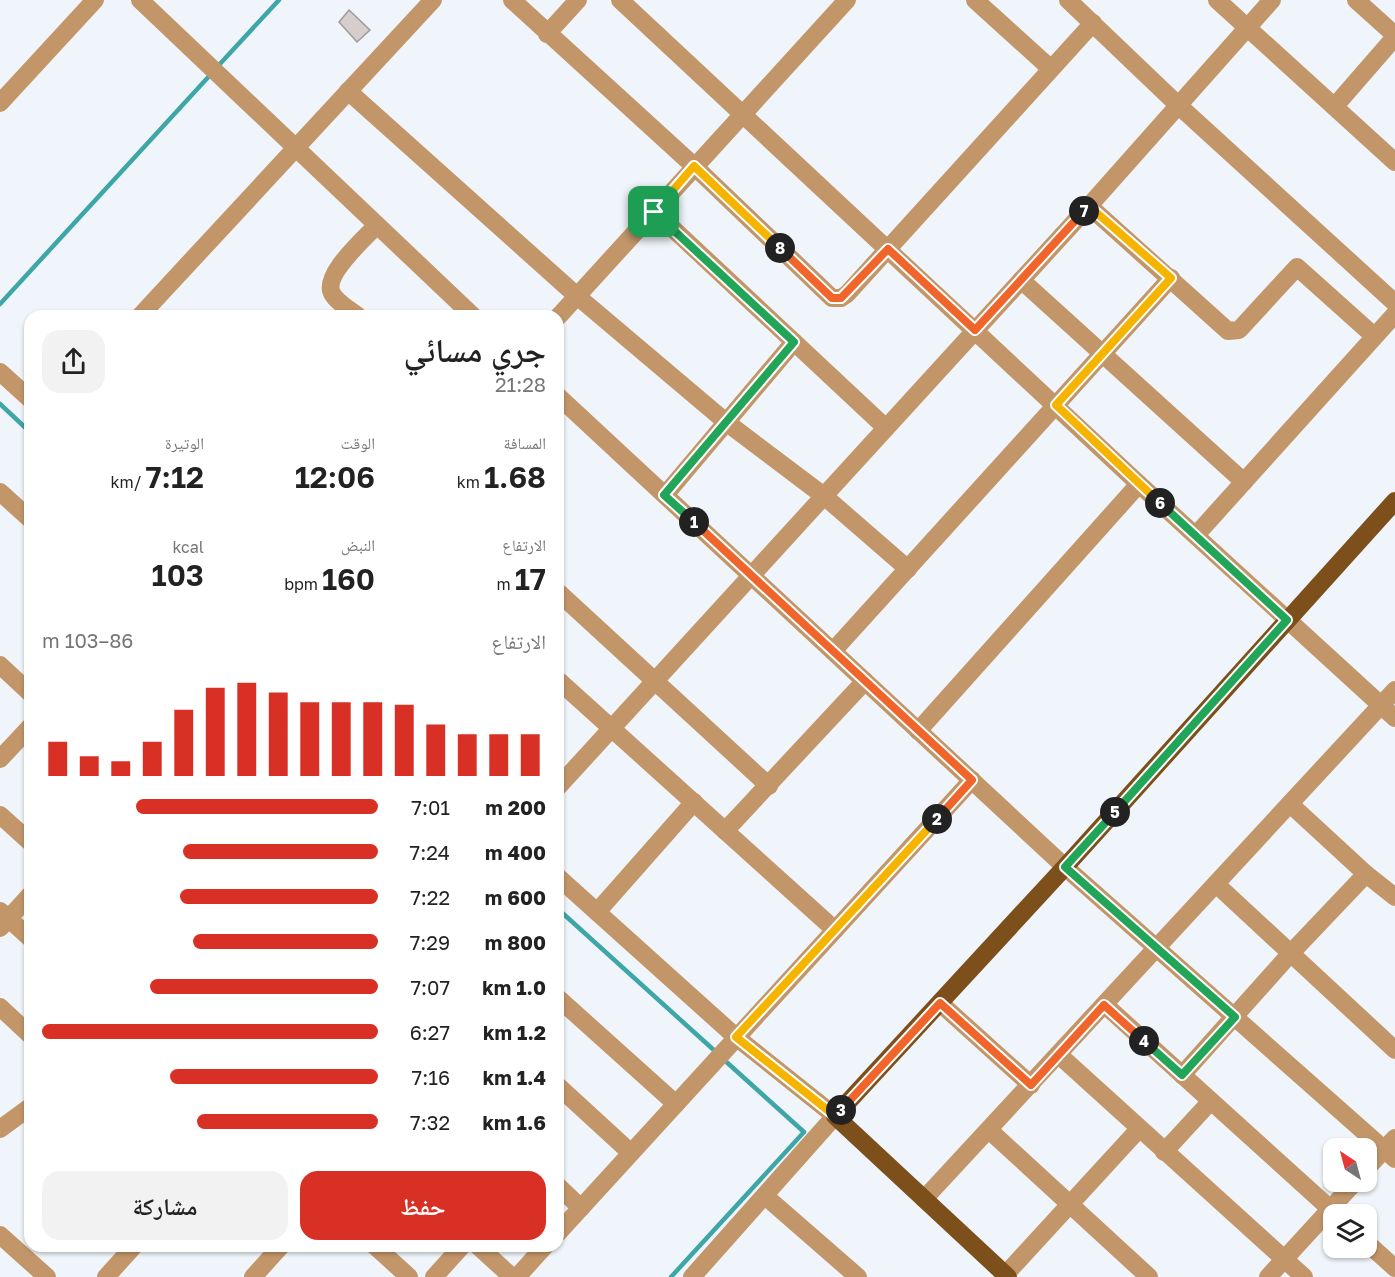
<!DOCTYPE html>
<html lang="ar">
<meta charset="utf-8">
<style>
body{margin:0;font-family:"Golos Text","Noto Naskh Arabic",sans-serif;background:#f2f2f2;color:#222;direction:rtl;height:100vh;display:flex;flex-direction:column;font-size:22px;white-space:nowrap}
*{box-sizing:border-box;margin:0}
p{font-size:20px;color:#767676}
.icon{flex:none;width:33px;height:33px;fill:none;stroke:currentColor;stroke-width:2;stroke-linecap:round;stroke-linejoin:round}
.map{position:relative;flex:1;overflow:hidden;direction:ltr}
.drawer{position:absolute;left:24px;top:310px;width:540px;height:942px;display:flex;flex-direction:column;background:#fff;border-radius:18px;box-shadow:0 2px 4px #0004;direction:rtl}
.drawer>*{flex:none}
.needle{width:39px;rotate:324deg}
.fabs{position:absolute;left:1323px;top:1138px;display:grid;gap:12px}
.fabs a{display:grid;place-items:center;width:54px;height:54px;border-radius:12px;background:#fff;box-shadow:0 2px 4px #0004;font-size:30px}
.pin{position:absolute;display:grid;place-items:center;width:51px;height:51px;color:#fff;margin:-26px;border-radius:12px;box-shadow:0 3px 9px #0006}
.km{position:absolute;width:30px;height:30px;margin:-15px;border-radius:50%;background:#222;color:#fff;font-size:16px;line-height:30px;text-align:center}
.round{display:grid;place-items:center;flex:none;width:63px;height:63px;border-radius:18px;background:#f2f2f2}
.overview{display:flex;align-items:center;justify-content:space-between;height:102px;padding:0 18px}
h1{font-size:33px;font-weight:600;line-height:45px}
.stats{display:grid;grid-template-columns:repeat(3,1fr);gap:9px;height:102px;padding:6px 18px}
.stats div{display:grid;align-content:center}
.stats b{font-size:30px;font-weight:600}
.stats small{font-size:16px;font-weight:400}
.stats p{font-size:16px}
.chart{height:168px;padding:12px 18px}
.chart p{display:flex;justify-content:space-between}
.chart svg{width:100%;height:108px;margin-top:6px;stroke:#d93025;stroke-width:6}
.cta{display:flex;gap:12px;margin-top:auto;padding:12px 18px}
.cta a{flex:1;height:69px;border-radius:18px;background:#d93025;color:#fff;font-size:24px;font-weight:600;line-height:69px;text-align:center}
.cta a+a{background:#f2f2f2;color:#222}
ul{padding:0 18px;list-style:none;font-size:20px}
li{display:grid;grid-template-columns:96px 72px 1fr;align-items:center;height:45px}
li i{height:15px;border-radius:8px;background:#d93025}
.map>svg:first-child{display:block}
</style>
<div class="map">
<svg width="1395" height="1277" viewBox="0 0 1395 1277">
<rect width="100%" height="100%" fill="#eff5fa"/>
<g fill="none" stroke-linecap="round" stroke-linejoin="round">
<g stroke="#3fa6a8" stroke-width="4.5">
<path d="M218,66L279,0"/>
<path d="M0,304L212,73"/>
<path d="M0,404L30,432"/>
<path d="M558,909L716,1052"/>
<path d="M671,1277L804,1132L722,1058"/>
</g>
</g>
<path fill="#d5cecc" stroke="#a19a98" stroke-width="1.5" d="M349,10L370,30L357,42L339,22Z"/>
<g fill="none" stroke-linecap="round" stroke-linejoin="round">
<g stroke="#c3966a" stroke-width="18">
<path d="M140,0L473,316"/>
<path d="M512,0L694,166L832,298H841L847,294L1093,23"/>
<path d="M620,0L1139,484L1395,718"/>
<path d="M975,0L1050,68"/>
<path d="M1068,0L1178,105L1395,303"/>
<path d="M1217,0L1395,162"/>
<path d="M1356,0L1395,35"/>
<path d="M547,34L578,0"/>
<path d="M348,91L577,296L726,422L824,496L908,569"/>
<path d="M0,103L95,0"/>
<path d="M1335,106L1395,37"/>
<path d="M1089,206L1228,331L1239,330L1297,267L1374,336"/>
<path d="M654,211L886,428"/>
<path d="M1021,280L1244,482"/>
<path d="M140,316L433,0"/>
<path d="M358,316C350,310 338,303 333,295C320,277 365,238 377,225"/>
<path d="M558,317L847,0"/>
<path d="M0,372L30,399"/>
<path d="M558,396L1065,867L1395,1159"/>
<path d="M0,492L30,519"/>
<path d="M665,495L794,342"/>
<path d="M1196,535L1395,314"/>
<path d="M558,592L769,786"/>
<path d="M833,651L1171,278"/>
<path d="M0,665L30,693"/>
<path d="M558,680L835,930"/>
<path d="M918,731L1139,484"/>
<path d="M0,759L30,727"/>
<path d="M558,787L1089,206L1272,0"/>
<path d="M0,815L30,842"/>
<path d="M725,831L865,681"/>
<path d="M1366,874L1395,897"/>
<path d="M558,877L736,1037L835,1116L692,1277"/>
<path d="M1216,884L1395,1050"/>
<path d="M0,911L30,938"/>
<path d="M597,912L694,802"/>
<path d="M0,928L30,895"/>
<path d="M558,998L676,1104"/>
<path d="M940,1003L1031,1085"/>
<path d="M1105,1005L1337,1215"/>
<path d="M0,1007L30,1035"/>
<path d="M1059,1055L1304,1277"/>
<path d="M1182,1075L1290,954L1366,874L1290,804"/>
<path d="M558,1086L631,1153"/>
<path d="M0,1129L30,1107"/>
<path d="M989,1130L1149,1277"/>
<path d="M1164,1152L1211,1101"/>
<path d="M1366,1169L1395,1138"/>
<path d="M558,1186L581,1208"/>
<path d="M765,1196L858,1277"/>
<path d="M924,1199L1395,690"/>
<path d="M558,1233L972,780"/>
<path d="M0,1235L47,1277"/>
<path d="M1366,1242L1395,1268"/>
<path d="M375,1246L409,1277"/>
<path d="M478,1246L512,1277"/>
<path d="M1005,1275L1139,1129"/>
<path d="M106,1277L134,1246"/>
<path d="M253,1277L281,1246"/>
<path d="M434,1277L462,1246"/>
<path d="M517,1277L545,1246"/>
<path d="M1268,1277L1355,1182"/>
</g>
<path stroke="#7d4f1b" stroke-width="18" d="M1008,1277L835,1116L1065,867L1395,501"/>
</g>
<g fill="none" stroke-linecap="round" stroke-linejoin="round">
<g stroke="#fff" stroke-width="12">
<path id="split-1" d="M654,212L794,342L664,495L694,522"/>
</g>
<g stroke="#fff" stroke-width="12">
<path id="split-2" d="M694,522L972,780L937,819"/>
</g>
<g stroke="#fff" stroke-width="12">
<path id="split-3" d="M841,1110L835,1116L736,1037L937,819"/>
</g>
<g stroke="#fff" stroke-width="12">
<path id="split-4" d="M841,1110L940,1003L1031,1085L1104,1005L1144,1041"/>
</g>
<g stroke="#fff" stroke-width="12">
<path id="split-5" d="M1115,812L1065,867L1235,1017L1182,1075L1144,1041"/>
</g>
<g stroke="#fff" stroke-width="12">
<path id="split-6" d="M1115,812L1287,620L1160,503"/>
</g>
<g stroke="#fff" stroke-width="12">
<path id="split-7" d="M1084,211L1089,206L1171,278L1056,405L1160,503"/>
</g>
<g stroke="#fff" stroke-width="12">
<path id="split-8" d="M780,248L832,298H841L888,249L975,330L1084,211"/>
</g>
<g stroke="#fff" stroke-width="12">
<path id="split-9" d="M654,212L694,166L780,248"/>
</g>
<use href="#split-1" stroke="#22a559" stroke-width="8"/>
<use href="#split-2" stroke="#f0652b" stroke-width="8"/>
<use href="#split-3" stroke="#f5b400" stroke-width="8"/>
<use href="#split-4" stroke="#f0652b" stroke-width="8"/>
<use href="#split-5" stroke="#22a559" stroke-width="8"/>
<use href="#split-6" stroke="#22a559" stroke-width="8"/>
<use href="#split-7" stroke="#f5b400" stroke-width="8"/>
<use href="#split-8" stroke="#f0652b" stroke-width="8"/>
<use href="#split-9" stroke="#f5b400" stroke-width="8"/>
</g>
</svg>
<div class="fabs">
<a><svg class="needle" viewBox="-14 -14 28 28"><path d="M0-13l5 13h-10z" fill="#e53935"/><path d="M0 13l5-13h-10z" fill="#767676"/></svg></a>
<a><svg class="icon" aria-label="layers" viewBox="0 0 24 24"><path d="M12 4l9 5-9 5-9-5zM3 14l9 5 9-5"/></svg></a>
</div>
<div class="pin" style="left:654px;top:212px;background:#1e9e55"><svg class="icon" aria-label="arrive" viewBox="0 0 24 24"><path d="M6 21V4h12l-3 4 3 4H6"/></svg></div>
<b class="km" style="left:694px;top:522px">1</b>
<b class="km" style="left:937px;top:819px">2</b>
<b class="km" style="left:841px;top:1110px">3</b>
<b class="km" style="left:1144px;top:1041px">4</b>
<b class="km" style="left:1115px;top:812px">5</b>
<b class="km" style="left:1160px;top:503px">6</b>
<b class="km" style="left:1084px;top:211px">7</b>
<b class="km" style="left:780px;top:248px">8</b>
<section class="drawer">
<div class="overview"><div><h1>جري مسائي</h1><p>21:28</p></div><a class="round"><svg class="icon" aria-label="share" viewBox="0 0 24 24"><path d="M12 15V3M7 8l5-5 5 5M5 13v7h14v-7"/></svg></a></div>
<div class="stats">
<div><p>المسافة</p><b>1.68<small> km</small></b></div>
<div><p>الوقت</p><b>12:06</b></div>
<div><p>الوتيرة</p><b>7:12<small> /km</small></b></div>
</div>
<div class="stats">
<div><p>الارتفاع</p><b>17<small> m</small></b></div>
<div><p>النبض</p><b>160<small> bpm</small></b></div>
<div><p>kcal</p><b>103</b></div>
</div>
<div class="chart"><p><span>الارتفاع</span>86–103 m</p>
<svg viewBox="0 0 160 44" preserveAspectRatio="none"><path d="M5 44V30M15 44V36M25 44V38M35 44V30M45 44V17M55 44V8M65 44V6M75 44V10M85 44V14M95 44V14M105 44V14M115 44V15M125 44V23M135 44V27M145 44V27M155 44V27"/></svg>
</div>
<ul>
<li><b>200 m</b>7:01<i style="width:72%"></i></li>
<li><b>400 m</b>7:24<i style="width:58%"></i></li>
<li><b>600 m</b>7:22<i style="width:59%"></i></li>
<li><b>800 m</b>7:29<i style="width:55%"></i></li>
<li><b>1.0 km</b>7:07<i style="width:68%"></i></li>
<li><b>1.2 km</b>6:27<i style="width:100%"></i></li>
<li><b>1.4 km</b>7:16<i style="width:62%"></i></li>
<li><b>1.6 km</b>7:32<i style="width:54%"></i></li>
</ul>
<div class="cta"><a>حفظ</a><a>مشاركة</a></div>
</section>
</div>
